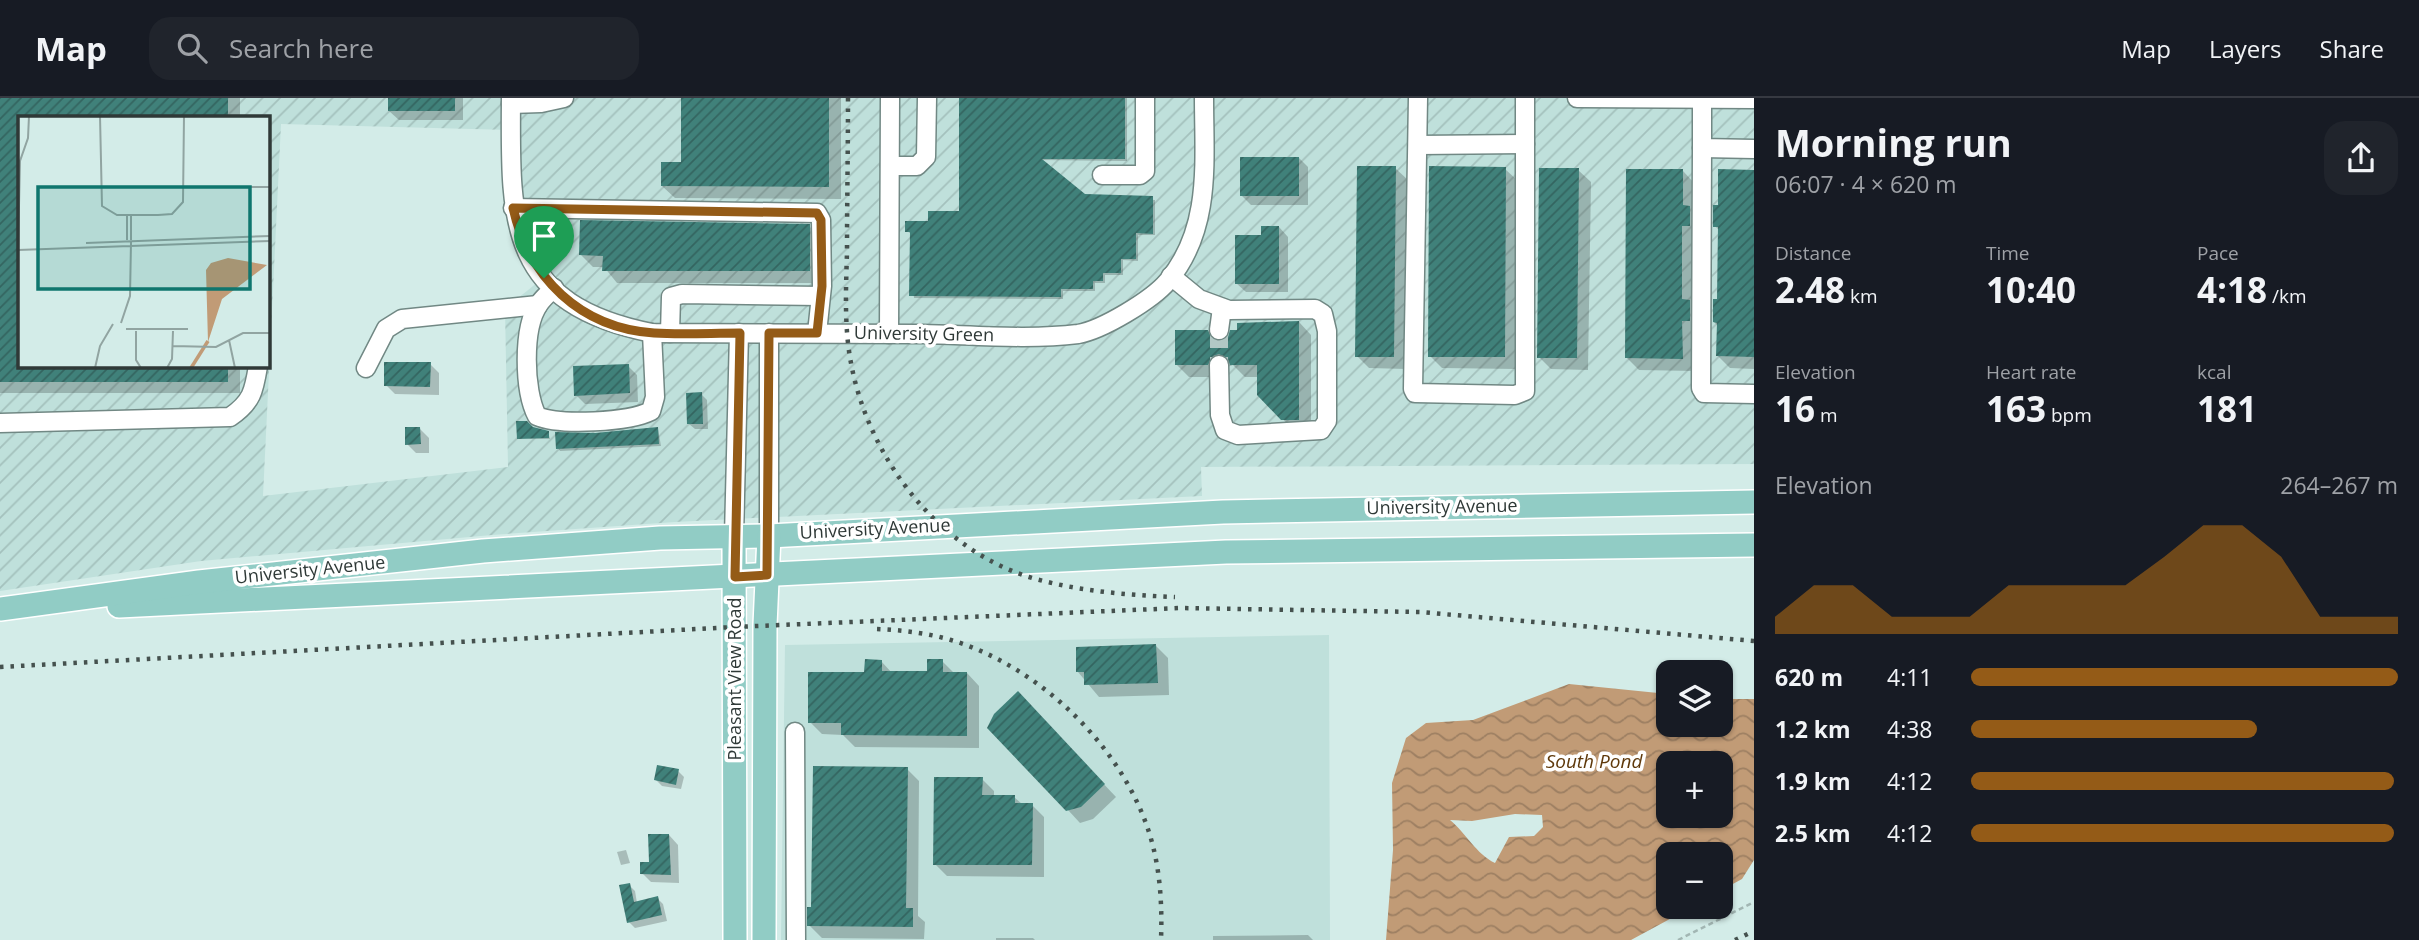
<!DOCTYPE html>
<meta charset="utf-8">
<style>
body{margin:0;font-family:"Open Sans",sans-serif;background:#20242c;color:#f1f3f6;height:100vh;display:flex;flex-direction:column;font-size:26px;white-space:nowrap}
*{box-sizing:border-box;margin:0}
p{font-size:23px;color:#9ea1a6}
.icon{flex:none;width:38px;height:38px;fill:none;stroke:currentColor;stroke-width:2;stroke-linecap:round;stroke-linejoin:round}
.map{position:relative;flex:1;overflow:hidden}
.panel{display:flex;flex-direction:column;background:#171b24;width:665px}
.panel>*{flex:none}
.fabs{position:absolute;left:1656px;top:562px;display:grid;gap:14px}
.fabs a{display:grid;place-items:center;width:77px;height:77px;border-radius:14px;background:#171b24;box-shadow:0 2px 5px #0004;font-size:35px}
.pin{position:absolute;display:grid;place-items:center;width:60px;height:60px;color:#fff;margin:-72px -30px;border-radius:50% 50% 50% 0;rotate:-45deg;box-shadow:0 0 7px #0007}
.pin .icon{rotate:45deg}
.round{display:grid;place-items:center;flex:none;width:74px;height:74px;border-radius:21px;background:#20242c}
.summary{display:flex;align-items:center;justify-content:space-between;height:119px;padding:0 21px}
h1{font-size:38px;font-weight:700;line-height:52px}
.metrics{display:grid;grid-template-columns:repeat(3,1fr);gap:10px;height:119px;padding:7px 21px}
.metrics div{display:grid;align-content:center}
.metrics b{font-size:35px;font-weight:700}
.metrics small{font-size:19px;font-weight:400}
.metrics p{font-size:19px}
.chart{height:196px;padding:14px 21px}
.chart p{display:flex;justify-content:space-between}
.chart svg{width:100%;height:126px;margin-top:7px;fill:#945b17;opacity:.7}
ul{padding:0 21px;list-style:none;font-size:23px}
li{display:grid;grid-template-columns:112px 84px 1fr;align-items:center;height:52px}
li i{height:18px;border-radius:9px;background:#945b17}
header{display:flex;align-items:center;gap:42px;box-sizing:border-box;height:98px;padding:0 35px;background:#171b24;border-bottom:2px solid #363941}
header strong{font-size:33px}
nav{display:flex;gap:38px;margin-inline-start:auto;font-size:24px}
.search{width:490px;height:63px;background:#20242c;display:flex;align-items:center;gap:18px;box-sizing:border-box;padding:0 24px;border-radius:21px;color:#9ea1a6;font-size:26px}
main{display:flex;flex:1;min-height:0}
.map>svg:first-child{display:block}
</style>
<header>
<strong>Map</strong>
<div class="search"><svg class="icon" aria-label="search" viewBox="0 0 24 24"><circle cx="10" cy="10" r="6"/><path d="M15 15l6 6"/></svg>Search here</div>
<nav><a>Map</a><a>Layers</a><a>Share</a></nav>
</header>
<main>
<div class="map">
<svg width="1754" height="842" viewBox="0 0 1754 842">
<defs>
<pattern id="industrial-furrows" width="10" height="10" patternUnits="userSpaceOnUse" patternTransform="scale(1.75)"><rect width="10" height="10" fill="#bfe0db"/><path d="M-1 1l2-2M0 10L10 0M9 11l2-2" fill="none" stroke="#a4c1bd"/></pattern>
<pattern id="water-waves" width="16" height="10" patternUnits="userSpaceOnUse" patternTransform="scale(1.75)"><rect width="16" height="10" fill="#c19b76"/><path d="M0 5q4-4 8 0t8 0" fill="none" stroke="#9d7f62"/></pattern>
<pattern id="building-hatch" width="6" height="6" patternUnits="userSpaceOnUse" patternTransform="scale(1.75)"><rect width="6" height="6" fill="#40817a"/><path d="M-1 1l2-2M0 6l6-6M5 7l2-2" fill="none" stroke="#346560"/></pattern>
</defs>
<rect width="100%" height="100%" fill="#d3ece8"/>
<path fill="#bfe0db" d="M1329,537L1330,842H781L785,547Z"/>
<path fill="url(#industrial-furrows)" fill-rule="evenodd" d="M0,0H1754V366L1201,369L1202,398L675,424L492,437L201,463L0,493ZM19,19H268V268H19ZM281,26L511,32L528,156L544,179L505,211L508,369L263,398Z"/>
<path fill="url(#water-waves)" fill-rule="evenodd" d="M1569,586L1668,596V626H1720V601H1754V762L1742,781L1720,793V756H1668V808L1692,809L1631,842H1386L1393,752L1392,685L1406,640L1426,625L1473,622ZM1668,665H1720V718H1668ZM1515,716L1542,717L1543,729L1534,738L1509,739L1495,765C1476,756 1466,735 1450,722L1472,723Z"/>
<g fill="#0003">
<path d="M0,0H240V19H19V268H240V295H0Z"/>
<path d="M389,0H463V22H399L389,13Z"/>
<path d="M682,0H841V101L675,100L662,88L682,66Z"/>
<path d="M960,0H1127V63L1042,62L1084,97L1155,102V137H1138V163L1123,162V177H1105V185H1095V193H1063V201L914,200L911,136L907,133L960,114Z"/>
<path d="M1299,60L1308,69V107H1251L1242,98Z"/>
<path d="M1395,70L1408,82L1406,271L1369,270L1357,258Z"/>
<path d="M1505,71L1518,83L1516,271L1442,270L1430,258Z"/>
<path d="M1578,72L1591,84L1588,272L1551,271L1539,259Z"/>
<path d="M1683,73L1695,86L1694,273L1639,272L1627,260Z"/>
<path d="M1754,74V271L1730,270L1718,258V228L1714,224L1718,203L1720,133L1715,128L1719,109Z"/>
<path d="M809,128L821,140L822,185H617L604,169H593L581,157Z"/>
<path d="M1279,129L1288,139V194H1246L1236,185L1263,138Z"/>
<path d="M1299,224L1311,237V333H1295L1258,297V279H1245L1233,267L1225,270L1220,279H1189L1176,266L1207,234L1218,245Z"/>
<path d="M430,266L439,275V297L395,296L386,287Z"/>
<path d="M628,268L637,277L638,304L585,306L576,297Z"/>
<path d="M701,296L707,302L708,331H695L689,326Z"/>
<path d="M420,331L429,340V355H416L407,346Z"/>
<path d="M658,331L661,348L560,353L558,350L595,336Z"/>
<path d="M548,334L550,341L518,340Z"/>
<path d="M1156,548L1168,560L1169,597L1099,599L1078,574Z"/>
<path d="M881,563L892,575H929L942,563L954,575H967L979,588V650L855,649L843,637L822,636L810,624Z"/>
<path d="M1030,608L1116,699L1093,721L1080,725L1068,712Z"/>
<path d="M907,671L919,683L918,818L925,824L924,841L822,840L809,827L813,811Z"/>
<path d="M678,673L684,679L681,691L662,688L656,682Z"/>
<path d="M982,681L994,693V699H1014L1022,706L1032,707L1044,719V779L947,778L935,766Z"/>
<path d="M669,737L678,747L679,785L651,784L642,775Z"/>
<path d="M626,752L630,765L621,767L617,754Z"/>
<path d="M629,787L635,793L637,805L657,800L663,806L667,823L635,830L629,824Z"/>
<path d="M1308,837L1313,842H1213V838Z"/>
<path d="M996,840H1033L1035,842H996Z"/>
</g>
<g fill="url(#building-hatch)">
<path d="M0,0H228V19H19V268H228V284H0Z"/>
<rect x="388" y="0" width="67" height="13"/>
<path d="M681,0H829V89L661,88V64H681Z"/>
<path d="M959,0H1125V61H1042L1085,96L1153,98V136L1136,135V161H1121V175H1103V183H1093V191H1061V199L909,198L910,134H905V123H928V113H959Z"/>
<rect x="1240" y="59" width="59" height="39"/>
<path d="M1357,68H1396L1394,259H1355Z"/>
<path d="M1429,68L1506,69L1505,259H1428Z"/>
<path d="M1539,70H1579L1577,260H1537Z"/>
<path d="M1626,71H1683V107L1690,108V128H1682V201L1690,202V223H1682L1683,261L1625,260Z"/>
<path d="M1718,71L1754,72V259L1716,258L1717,225L1713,224V201H1717L1718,129H1713V107H1718Z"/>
<path d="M580,122L810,126V173H602L603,158L579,157Z"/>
<path d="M1261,128H1279V186H1235V137H1261Z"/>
<path d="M1299,223V322H1281L1257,297V267H1230L1228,261L1219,256L1213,258L1208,267H1175V232H1208L1212,241L1218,243L1228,239L1230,232H1237V225Z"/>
<path d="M384,264H431L430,289L384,288Z"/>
<path d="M629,266L630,295L574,298L573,268Z"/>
<path d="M702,294L703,326H687L686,295Z"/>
<path d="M516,323H527L533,329L549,333V340L517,341Z"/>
<path d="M405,329H420L421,346L405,347Z"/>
<path d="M658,329L659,346L556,351L555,334L595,335Z"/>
<path d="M1156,546L1158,585L1084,587V574H1076V549Z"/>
<path d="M865,561L882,562V573H927V561H943V574H967V638L841,637V625H808V574H864Z"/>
<path d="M1018,593L1105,686L1081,709L1066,713L987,630L994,616Z"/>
<path d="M657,667L679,671L676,687L654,682Z"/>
<path d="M813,668L908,669L906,810H913V829L807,828V809H811Z"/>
<path d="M934,679H983L982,697H1015V705H1033L1032,767H933Z"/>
<path d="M648,736H669L671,777L640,776V764H649Z"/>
<path d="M630,785L634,804L658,798L662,817L627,825L619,787Z"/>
</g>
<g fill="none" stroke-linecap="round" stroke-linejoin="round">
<path stroke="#b2c8c5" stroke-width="18" stroke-dasharray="18 9" stroke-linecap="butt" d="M1219,232V267"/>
<g stroke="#718884" stroke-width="21">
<g id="minor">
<path d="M511,0C510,124 507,206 652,235C743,235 833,235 923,236C971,237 1031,242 1078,236C1102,232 1152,202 1168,183C1212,130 1204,64 1204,0"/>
<path d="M1418,0L1413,291L1415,295L1515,297L1525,293V0"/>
<path d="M1577,0L1754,1"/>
<path d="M1702,1V50L1754,51"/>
<path d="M511,6L541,5L564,0"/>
<path d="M1418,47L1525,46"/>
<path d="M1702,50L1701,290L1704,295L1754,296"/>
<path d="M890,68H917L926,59L927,0"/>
<path d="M1102,77H1140L1145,73V0"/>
<path d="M513,110L817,115L821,122L822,188L817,235"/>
<path d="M1171,178L1199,201L1229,212L1315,211L1323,216L1327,233V323L1321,332L1238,337L1225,332L1220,317L1219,267"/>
<path d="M554,190C549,195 543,200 539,206C522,230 524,293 537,318C560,328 629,324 651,313L655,299L652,235"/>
<path d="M1219,232L1222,210"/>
<path d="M670,235L671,199L682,196L820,198"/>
<path d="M889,236L890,0"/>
<path d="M366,270L386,231L402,221L538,207"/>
<path d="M0,325L230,319C252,304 254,293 258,268"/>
<path d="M734,438L739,235"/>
<path d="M769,438V235"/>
<path d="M795,634L796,842"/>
</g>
</g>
<g stroke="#fff" stroke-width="26">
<g id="major">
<path d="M734,438L735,842"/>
<path d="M119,508L1226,454L1754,447"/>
<path d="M0,511L199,484L483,453L660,440L769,438L1223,414L1754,404"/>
<path d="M764,842L765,527L769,438"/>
</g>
</g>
<path stroke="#a2b6b3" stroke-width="2.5" stroke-dasharray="5 3.5" stroke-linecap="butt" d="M1678,842L1754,804"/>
<use href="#minor" stroke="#fff" stroke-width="18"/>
<use href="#major" stroke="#91ccc5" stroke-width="23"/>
<g stroke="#45514e" stroke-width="4.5" stroke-dasharray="3.5 7" stroke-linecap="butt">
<path d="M848,0C848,51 847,102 847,154C846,190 844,229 851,265C868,358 936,450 1029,479C1076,493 1126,497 1175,499"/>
<path d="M877,531C902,532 927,535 951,542C1045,570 1135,660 1155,757C1161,785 1162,814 1161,842"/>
<path d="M0,569L734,529L1180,510L1420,514L1754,543"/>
<path d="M1735,842L1754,833"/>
</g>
</g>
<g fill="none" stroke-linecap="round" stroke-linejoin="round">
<g stroke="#fff" stroke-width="14">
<path id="route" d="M513,110L817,115L821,122L822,188L817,235H769L767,477L735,479L740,235C711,235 682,237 654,235C580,230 529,180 513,110Z"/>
</g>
<use href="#route" stroke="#945b17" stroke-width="9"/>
</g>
<g text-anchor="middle" stroke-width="7" stroke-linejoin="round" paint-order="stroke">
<g font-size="18" fill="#2f3937" stroke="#fff">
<text transform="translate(924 236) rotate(1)" y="6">University Green</text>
<text transform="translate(1442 409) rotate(-1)" y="6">University Avenue</text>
<text transform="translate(875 431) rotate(-3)" y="6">University Avenue</text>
<text transform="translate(310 472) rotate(-6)" y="6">University Avenue</text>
<text transform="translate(735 581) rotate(-90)" y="6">Pleasant View Road</text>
</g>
<g font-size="19" font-style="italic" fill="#5f390b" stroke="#fff">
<text x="1594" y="670">South Pond</text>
</g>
</g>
<g transform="translate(18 18)">
<rect width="252" height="252" fill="#d3ece8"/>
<path d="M210,142L249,149L204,183L190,226L188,154L193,147Z" fill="#c19b76"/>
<path fill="none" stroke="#c19b76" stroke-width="3.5" d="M173,252L190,225"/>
<path fill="none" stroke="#91a4a1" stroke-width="2" d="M82,0L84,90L99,99H140L154,98L165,86L166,0M166,71H252M109,124V99M113,124V99M68,127L252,120M0,134L2,45L10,22L11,0M0,134L252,125M103,207L112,180L113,126M108,213H170M118,215V244L123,252M211,224L217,252M155,230L198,231L225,217H252M77,252L82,230L95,208M149,252L154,243L155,215"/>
<path fill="#0f766e" fill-opacity="0.15" stroke="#0f766e" stroke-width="3.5" d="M20,71H232V173H20Z"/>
<rect width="252" height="252" fill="none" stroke="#2f3937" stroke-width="3.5"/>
</g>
</svg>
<div class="fabs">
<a><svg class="icon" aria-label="layers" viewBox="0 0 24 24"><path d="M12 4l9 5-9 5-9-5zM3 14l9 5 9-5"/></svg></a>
<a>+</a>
<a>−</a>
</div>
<div class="pin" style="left:544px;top:180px;background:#1e9e55"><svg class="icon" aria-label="arrive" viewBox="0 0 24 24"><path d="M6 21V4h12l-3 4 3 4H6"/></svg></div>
</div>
<section class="panel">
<div class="summary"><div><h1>Morning run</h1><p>06:07 · 4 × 620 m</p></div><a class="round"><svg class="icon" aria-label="share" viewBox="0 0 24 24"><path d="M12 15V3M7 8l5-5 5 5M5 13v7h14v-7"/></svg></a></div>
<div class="metrics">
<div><p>Distance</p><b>2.48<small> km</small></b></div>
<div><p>Time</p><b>10:40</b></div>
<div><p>Pace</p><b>4:18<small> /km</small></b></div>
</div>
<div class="metrics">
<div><p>Elevation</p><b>16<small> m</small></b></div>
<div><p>Heart rate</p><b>163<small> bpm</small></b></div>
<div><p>kcal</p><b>181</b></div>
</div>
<div class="chart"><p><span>Elevation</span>264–267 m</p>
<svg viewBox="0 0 160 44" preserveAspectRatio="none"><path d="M0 44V38L10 27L20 27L30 38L40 38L50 38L60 27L70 27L80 27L90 27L100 17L110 6L120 6L130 17L140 38L150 38L160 38V44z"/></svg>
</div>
<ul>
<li><b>620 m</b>4:11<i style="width:100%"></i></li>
<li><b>1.2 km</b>4:38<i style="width:67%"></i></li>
<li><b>1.9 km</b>4:12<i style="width:99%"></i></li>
<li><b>2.5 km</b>4:12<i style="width:99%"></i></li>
</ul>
</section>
</main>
